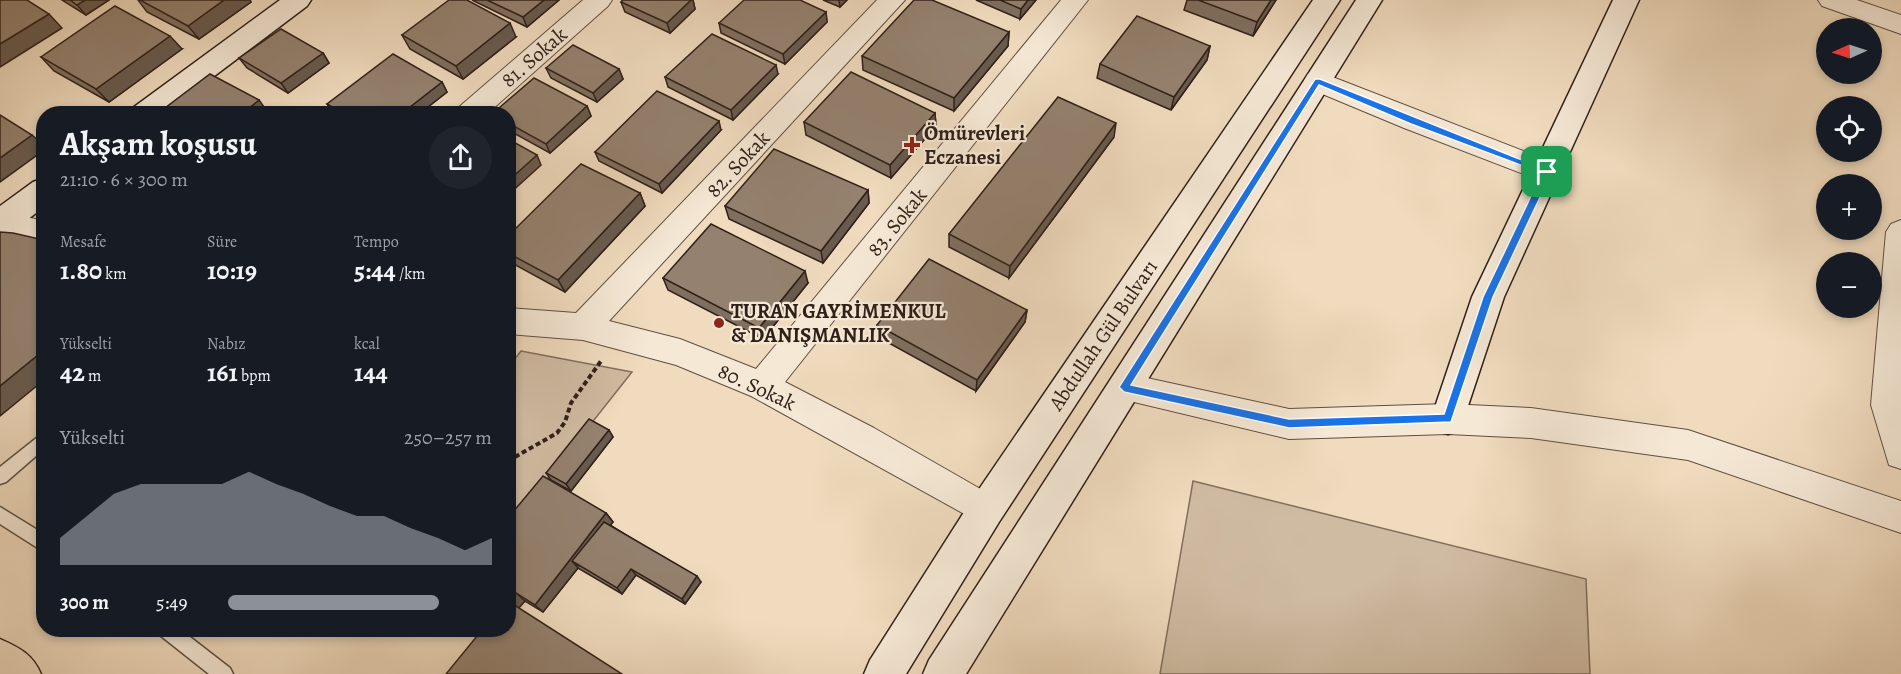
<!DOCTYPE html>
<html lang="tr">
<meta charset="utf-8">
<style>
body{margin:0;font-family:Alegreya,serif;background:#20242c;color:#f1f3f6;height:100vh;display:flex;flex-direction:column;font-size:22px;white-space:nowrap}
*{box-sizing:border-box;margin:0}
p{font-size:20px;color:#9ea1a6}
.icon{flex:none;width:33px;height:33px;fill:none;stroke:currentColor;stroke-width:2;stroke-linecap:round;stroke-linejoin:round}
.map{position:relative;flex:1;overflow:hidden}
.panel{position:absolute;left:36px;top:106px;width:480px;height:531px;display:flex;flex-direction:column;background:#171b24;border-radius:24px;box-shadow:0 3px 9px #0003}
.panel>*{flex:none}
.needle{width:39px;rotate:267deg}
.fabs{position:absolute;left:1816px;top:18px;display:grid;gap:12px}
.fabs a{display:grid;place-items:center;width:66px;height:66px;border-radius:50%;background:#171b24;box-shadow:0 3px 9px #0003;font-size:30px}
.pin{position:absolute;display:grid;place-items:center;width:51px;height:51px;color:#fff;margin:-26px;border-radius:12px;box-shadow:0 3px 9px #0006}
.round{display:grid;place-items:center;flex:none;width:63px;height:63px;border-radius:32px;background:#20242c}
.head{display:flex;align-items:center;justify-content:space-between;height:102px;padding:0 24px}
h1{font-size:33px;font-weight:700;line-height:45px}
.stats{display:grid;grid-template-columns:repeat(3,1fr);gap:9px;height:102px;padding:6px 24px}
.stats div{display:grid;align-content:center}
.stats b{font-size:26px;font-weight:700}
.stats small{font-size:16px;font-weight:400}
.stats p{font-size:16px}
.chart{height:168px;padding:12px 24px}
.chart p{display:flex;justify-content:space-between}
.chart svg{width:100%;height:108px;margin-top:6px;fill:#8c9099;opacity:.7}
ul{padding:0 24px;list-style:none;font-size:20px}
li{display:grid;grid-template-columns:96px 72px 1fr;align-items:center;height:45px}
li i{height:15px;border-radius:8px;background:#8c9099}
.map>svg:first-child{display:block}
</style>
<div class="map">
<svg width="1901" height="674" viewBox="0 0 1901 674">
<rect width="100%" height="100%" fill="#f0dbbe"/>
<filter id="stains"><feTurbulence type="fractalNoise" baseFrequency=".00333" numOctaves="4"/><feColorMatrix values="0 0 0 0 .2 0 0 0 0 .09 0 0 0 0 .02 0 0 0 .5 -.17"/></filter>
<radialGradient id="worn" r=".72"><stop offset=".6" stop-color="#630" stop-opacity="0"/><stop offset="1" stop-color="#630" stop-opacity=".3"/></radialGradient>
<g fill="#cfbba2" stroke="#806e5e" stroke-width="1.5">
<path d="M521,351L632,372L522,511L509,504V366Z"/>
<path d="M1193,481L1586,579L1590,674H1160Z"/>
</g>
<g fill="none" stroke-linecap="round" stroke-linejoin="round">
<g stroke="#604f42" stroke-width="3">
<g id="lane">
<path d="M44,432V449L6,482L0,484V467Z"/>
<path d="M0,507L44,534V552L0,524Z"/>
<path d="M158,630H181L230,668L233,674H209L161,636Z"/>
</g>
</g>
<g stroke="#604f42" stroke-width="2">
<g id="street">
<path d="M583,0H612L608,6L487,114H455L459,107Z"/>
<path d="M877,0H905L609,321L680,339L756,369L1061,0H1088L785,382L874,428L998,499L1003,510L998,521L986,526L751,396L676,365L583,340L508,334V308L576,313Z"/>
<path d="M1818,0H1857L1901,15V34L1822,6Z"/>
<path d="M1317,71L1557,164L1561,172L1557,180L1547,183L1404,128L1308,88L1304,81L1308,74Z"/>
<path d="M0,211L44,221V245L0,235Z"/>
<path d="M1901,220V469L1889,465L1871,405L1886,232L1891,224Z"/>
<path d="M1124,373L1289,409L1448,404L1531,408L1688,430L1901,501V533L1688,460L1531,438L1448,434L1289,439L1113,397L1108,387L1113,377Z"/>
</g>
</g>
<g stroke="#302019" stroke-width="3">
<g id="secondary">
<path d="M280,0H311L307,6L164,114H130L134,107Z"/>
<path d="M1313,0H1340L999,522L906,674H864L870,660L973,498Z"/>
<path d="M1356,0H1382L966,674H923L929,660Z"/>
<path d="M1613,0H1639L1504,297L1460,430L1448,434L1436,430L1431,419L1472,297Z"/>
<path d="M44,178V207L11,232L0,235V206L33,182Z"/>
</g>
</g>
<g stroke="#302019" stroke-width="3">
<path id="primary" d="M0,639C20,648 32,654 41,674H0Z"/>
</g>
<path stroke="#302019" stroke-width="4" stroke-dasharray="5 3" stroke-linecap="butt" d="M508,461L557,433L565,422L571,403L601,361"/>
<use href="#lane" fill="#f5e8d5" fill-rule="evenodd"/>
<use href="#street" fill="#f5e8d5" fill-rule="evenodd"/>
<use href="#secondary" fill="#f5e8d5" fill-rule="evenodd"/>
<use href="#primary" fill="#f0dbbe" fill-rule="evenodd"/>
</g>
<g fill="#7f6f5f" stroke="#302019" stroke-width="1.5">
<path d="M62,0H109L86,15Z"/>
<path d="M138,0H250L251,2L199,39L147,12Z"/>
<path d="M472,0H559L527,27Z"/>
<path d="M623,0H693L695,9L670,33L625,12L621,2Z"/>
<path d="M823,0H847L840,7Z"/>
<path d="M976,0H1036L1020,19Z"/>
<path d="M1187,0H1276L1253,36L1184,10Z"/>
<path d="M826,12L827,22L785,64L721,33L719,23Z"/>
<path d="M1009,32L1008,46L954,111L863,70L862,56Z"/>
<path d="M402,35L516,37L463,79L410,49Z"/>
<path d="M1210,46L1207,60L1171,110L1097,78L1100,64Z"/>
<path d="M182,49L109,102L54,71L41,57Z"/>
<path d="M323,53L329,63L288,93L247,68L239,58Z"/>
<path d="M546,68L619,69L623,79L597,102L551,78Z"/>
<path d="M778,74L733,120L668,87L665,77Z"/>
<path d="M442,82L447,92L419,114H334L327,104Z"/>
<path d="M587,106L591,116L550,153L508,130V114Z"/>
<path d="M935,113L936,126L891,178L806,135L804,122Z"/>
<path d="M721,130L662,193L599,161L595,152Z"/>
<path d="M1114,137L1009,278L949,247V234Z"/>
<path d="M868,190L869,203L823,263L729,219L725,206Z"/>
<path d="M640,193L645,206L565,292L508,261V236Z"/>
<path d="M663,278L808,283L763,339L668,290Z"/>
<path d="M1027,310L1025,322L976,391L878,337L877,325Z"/>
<path d="M609,430L613,437L571,491L551,480L546,473Z"/>
<path d="M606,513L613,522L610,525L701,582L685,604L636,575L622,594L578,568L543,612L525,601L519,607L508,630V518Z"/>
</g>
<g fill="#685a4e" stroke="#302019" stroke-width="1.5">
<path d="M85,0H109L86,15L77,5Z"/>
<path d="M224,0H250L251,2L199,39L188,26Z"/>
<path d="M544,0H559L527,27L523,17Z"/>
<path d="M691,0H693L695,9L670,33L667,23Z"/>
<path d="M839,0H847L840,7Z"/>
<path d="M1028,0H1036L1020,19L1021,9Z"/>
<path d="M1271,0H1276L1253,36L1257,22Z"/>
<path d="M826,12L827,22L785,64L783,54Z"/>
<path d="M49,14L62,28L0,67V44Z"/>
<path d="M510,23L516,37L463,79L456,66Z"/>
<path d="M1009,32L1008,46L954,111V98Z"/>
<path d="M170,36L182,49L109,102L96,89Z"/>
<path d="M1210,46L1207,60L1171,110L1174,97Z"/>
<path d="M323,53L329,63L288,93L281,83Z"/>
<path d="M776,65L778,74L733,120L731,110Z"/>
<path d="M619,69L623,79L597,102L593,93Z"/>
<path d="M442,82L447,92L419,114H401Z"/>
<path d="M259,100L269,114H242Z"/>
<path d="M587,106L591,116L550,153L546,144Z"/>
<path d="M935,113L936,126L891,178L890,165Z"/>
<path d="M719,121L721,130L662,193L659,184Z"/>
<path d="M1116,123L1114,137L1009,278L1010,266Z"/>
<path d="M32,135L44,145V150L0,182V158Z"/>
<path d="M537,155L541,165L508,195V181Z"/>
<path d="M868,190L869,203L823,263L821,251Z"/>
<path d="M640,193L645,206L565,292L558,280Z"/>
<path d="M805,271L808,283L763,339L759,328Z"/>
<path d="M1027,310L1025,322L976,391L977,380Z"/>
<path d="M44,350V380L0,416V386Z"/>
<path d="M609,430L613,437L571,491L566,484Z"/>
<path d="M606,513L613,522L579,566L572,561L578,568L543,612L535,605Z"/>
<path d="M631,569L636,575L622,594L617,588Z"/>
<path d="M697,576L701,582L685,604L682,599Z"/>
<path d="M516,593L525,601L518,609L509,601Z"/>
</g>
<g fill="#94816f" stroke="#302019" stroke-width="1.5">
<path d="M0,0H27L49,14L0,44Z"/>
<path d="M70,0H85L77,5Z"/>
<path d="M140,0H224L188,26Z"/>
<path d="M449,0H467L510,23L456,66L402,35Z"/>
<path d="M487,0H544L523,17Z"/>
<path d="M623,0H691L667,23L621,2Z"/>
<path d="M744,0H800L826,12L783,54L719,23Z"/>
<path d="M914,0H932L1009,32L954,98L862,56Z"/>
<path d="M1000,0H1028L1021,9Z"/>
<path d="M1198,0H1271L1257,22Z"/>
<path d="M115,6L170,36L96,89L41,57Z"/>
<path d="M1137,16L1210,46L1174,97L1100,64Z"/>
<path d="M281,29L323,53L281,83L239,58Z"/>
<path d="M712,34L776,65L731,110L665,77Z"/>
<path d="M573,45L619,69L593,93L546,68Z"/>
<path d="M393,54L442,82L401,114H344L327,104Z"/>
<path d="M851,72L935,113L890,165L804,122Z"/>
<path d="M210,74L259,100L242,114H157Z"/>
<path d="M534,78L587,106L546,144L508,123V114H492Z"/>
<path d="M657,91L719,121L659,184L595,152Z"/>
<path d="M1058,97L1116,123L1010,266L949,234Z"/>
<path d="M0,115L32,135L0,158Z"/>
<path d="M508,139L537,155L508,181Z"/>
<path d="M774,149L868,190L821,251L725,206Z"/>
<path d="M581,164L640,193L558,280L508,253V236Z"/>
<path d="M711,224L805,271L759,328L663,278Z"/>
<path d="M0,232L13,233L44,240V350L0,386Z"/>
<path d="M929,259L1027,310L977,380L877,325Z"/>
<path d="M589,419L609,430L566,484L546,473Z"/>
<path d="M543,476L606,513L535,605L516,593L509,601L508,518Z"/>
<path d="M604,522L697,576L682,599L631,569L617,588L572,561Z"/>
<path d="M508,601L622,674H446L482,630H508Z"/>
</g>
<path fill="#1a73e8" stroke="#fff" stroke-width="1.5" fill-rule="evenodd" d="M1315,79H1320L1552,172L1493,297L1451,422L1289,428L1124,392L1119,387ZM1319,85L1411,124L1542,173L1483,297L1444,414L1289,419L1131,385Z"/>
<g fill="#8f2418" stroke="#f5e8d5" stroke-width="2">
<path d="M909 136h6v6h6v6h-6v6h-6v-6h-6v-6h6z"/>
<circle cx="719" cy="323" r="6"/>
</g>
<g text-anchor="middle" stroke-width="4.5" stroke-linejoin="round" paint-order="stroke">
<g font-size="21" fill="#302019" stroke="#f5e8d5">
<text transform="translate(534 57) rotate(-41)" y="7">81. Sokak</text>
<text transform="translate(738 164) rotate(-47)" y="7">82. Sokak</text>
<text transform="translate(897 222) rotate(-51)" y="7">83. Sokak</text>
<text transform="translate(1103 335) rotate(-56)" y="7">Abdullah Gül Bulvarı</text>
<text transform="translate(757 387) rotate(25)" y="7">80. Sokak</text>
</g>
<g font-size="21" font-weight="bold" fill="#302019" stroke="#f5e8d5" text-anchor="start">
<text x="924" y="140">Ömürevleri<tspan x="924" dy="24">Eczanesi</tspan></text>
<text x="731" y="318">TURAN GAYRİMENKUL<tspan x="731" dy="24">&amp; DANIŞMANLIK</tspan></text>
</g>
</g>
<rect width="100%" height="100%" filter="url(#stains)"/>
<rect width="100%" height="100%" fill="url(#worn)"/>
</svg>
<div class="fabs">
<a><svg class="needle" viewBox="-14 -14 28 28"><path d="M0-13l5 13h-10z" fill="#e53935"/><path d="M0 13l5-13h-10z" fill="#9ea1a6"/></svg></a>
<a><svg class="icon" aria-label="locate" viewBox="0 0 24 24"><circle cx="12" cy="12" r="6"/><path d="M12 2v4M12 18v4M2 12h4M18 12h4"/></svg></a>
<a>+</a>
<a>−</a>
</div>
<div class="pin" style="left:1547px;top:172px;background:#1e9e55"><svg class="icon" aria-label="arrive" viewBox="0 0 24 24"><path d="M6 21V4h12l-3 4 3 4H6"/></svg></div>
<section class="panel">
<div class="head"><div><h1>Akşam koşusu</h1><p>21:10 · 6 × 300 m</p></div><a class="round"><svg class="icon" aria-label="share" viewBox="0 0 24 24"><path d="M12 15V3M7 8l5-5 5 5M5 13v7h14v-7"/></svg></a></div>
<div class="stats">
<div><p>Mesafe</p><b>1.80<small> km</small></b></div>
<div><p>Süre</p><b>10:19</b></div>
<div><p>Tempo</p><b>5:44<small> /km</small></b></div>
</div>
<div class="stats">
<div><p>Yükselti</p><b>42<small> m</small></b></div>
<div><p>Nabız</p><b>161<small> bpm</small></b></div>
<div><p>kcal</p><b>144</b></div>
</div>
<div class="chart"><p><span>Yükselti</span>250–257 m</p>
<svg viewBox="0 0 160 44" preserveAspectRatio="none"><path d="M0 44V33L10 24L20 15L30 11L40 11L50 11L60 11L70 6L80 11L90 15L100 20L110 24L120 24L130 29L140 33L150 38L160 33V44z"/></svg>
</div>
<ul>
<li><b>300 m</b>5:49<i style="width:80%"></i></li>
</ul>
</section>
</div>
